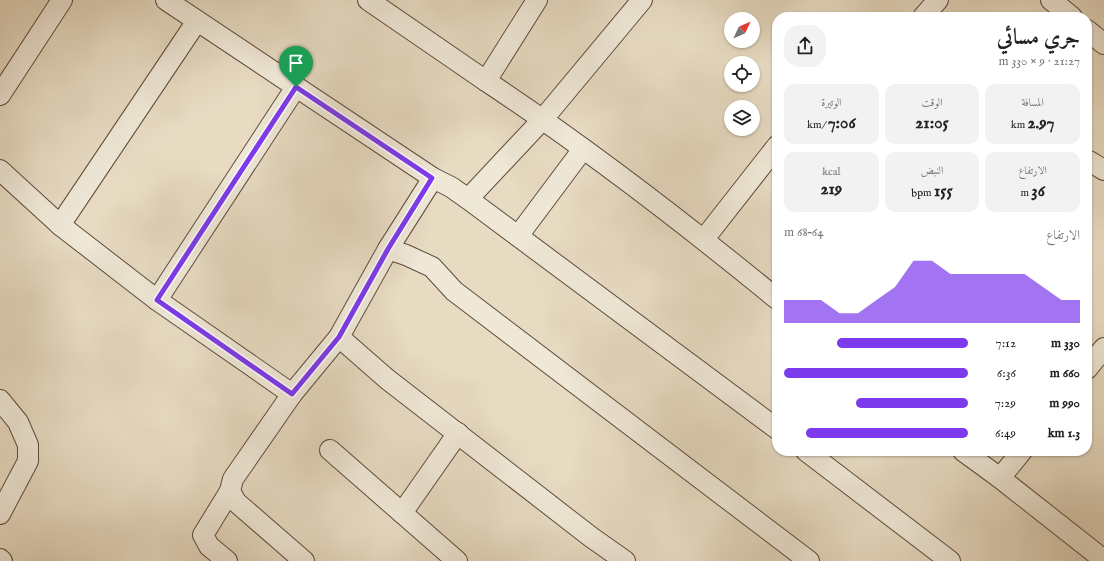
<!DOCTYPE html>
<html lang="ar">
<meta charset="utf-8">
<style>
body{margin:0;font-family:"IM FELL English",Amiri,serif;background:#f2f2f2;color:#222;direction:rtl;height:100vh;display:flex;flex-direction:column;font-size:15px;white-space:nowrap}
*{box-sizing:border-box;margin:0}
p{font-size:13px;color:#767676}
.icon{flex:none;width:22px;height:22px;fill:none;stroke:currentColor;stroke-width:2;stroke-linecap:round;stroke-linejoin:round}
.map{position:relative;flex:1;overflow:hidden;direction:ltr}
.panel{position:absolute;left:772px;top:12px;width:320px;height:444px;display:flex;flex-direction:column;background:#fff;border-radius:16px;box-shadow:0 1px 3px #0004;direction:rtl}
.panel>*{flex:none}
.needle{width:26px;rotate:46deg}
.controls{position:absolute;left:724px;top:12px;display:grid;gap:8px}
.controls a{display:grid;place-items:center;width:36px;height:36px;border-radius:50%;background:#fff;box-shadow:0 1px 3px #0004;font-size:20px}
.pin{position:absolute;display:grid;place-items:center;width:34px;height:34px;color:#fff;margin:-41px -17px;border-radius:50% 50% 50% 0;rotate:-45deg;box-shadow:0 0 4px #0007}
.pin .icon{rotate:45deg}
.round{display:grid;place-items:center;flex:none;width:42px;height:42px;border-radius:16px;background:#f2f2f2}
.headline{display:flex;align-items:center;justify-content:space-between;height:68px;padding:0 12px}
h1{font-size:22px;font-weight:700;line-height:30px}
.metrics{display:grid;grid-template-columns:repeat(3,1fr);gap:6px;height:68px;padding:4px 12px}
.metrics div{display:grid;align-content:center;border-radius:10px;background:#f2f2f2;text-align:center}
.metrics b{font-size:17px;font-weight:700}
.metrics small{font-size:11px;font-weight:400}
.metrics p{font-size:11px}
.chart{height:112px;padding:8px 12px}
.chart p{display:flex;justify-content:space-between}
.chart svg{width:100%;height:72px;margin-top:4px;fill:#7c3aed;opacity:.7}
ul{padding:0 12px;list-style:none;font-size:13px}
li{display:grid;grid-template-columns:64px 48px 1fr;align-items:center;height:30px}
li i{height:10px;border-radius:5px;background:#7c3aed}
.map>svg:first-child{display:block}
</style>
<div class="map">
<svg width="1104" height="561" viewBox="0 0 1104 561">
<rect width="100%" height="100%" fill="#e7dbc2"/>
<filter id="stains"><feTurbulence type="fractalNoise" baseFrequency=".005" numOctaves="4"/><feColorMatrix values="0 0 0 0 .2 0 0 0 0 .09 0 0 0 0 .02 0 0 0 .5 -.17"/></filter>
<radialGradient id="worn" r=".72"><stop offset=".6" stop-color="#630" stop-opacity="0"/><stop offset="1" stop-color="#630" stop-opacity=".3"/></radialGradient>
<g fill="none" stroke-linecap="round" stroke-linejoin="round">
<g stroke="#5e4c3d" stroke-width="22">
<g id="street">
<path d="M166,0L433,178L451,187L468,199L777,429"/>
<path d="M368,0L486,81L537,0"/>
<path d="M1051,0L1072,17"/>
<path d="M923,17L938,0"/>
<path d="M1087,30L1104,44"/>
<path d="M486,81C587,148 683,222 777,299"/>
<path d="M0,95L62,0"/>
<path d="M1087,164L1089,161L1104,170"/>
<path d="M0,170L60,225L157,300L292,394"/>
<path d="M433,178L388,249L339,337L387,379L591,537L625,561"/>
<path d="M468,199L543,119L642,0"/>
<path d="M60,225L197,21"/>
<path d="M518,236L583,149"/>
<path d="M704,239L777,146"/>
<path d="M388,249L406,255L432,267L454,291L809,561"/>
<path d="M157,300L296,87"/>
<path d="M1087,369L1104,348"/>
<path d="M0,400L18,422L28,445V461L0,514"/>
<path d="M330,450L457,561"/>
<path d="M806,451L950,561"/>
<path d="M963,451L1000,478L1104,560"/>
<path d="M1000,478L1022,451"/>
<path d="M402,513L458,433"/>
<path d="M0,559L2,561"/>
<path d="M227,561L209,546L203,535L230,491"/>
<path d="M304,561L236,502L230,491L233,479L292,394L339,337"/>
</g>
</g>
<use href="#street" stroke="#efe8d7" stroke-width="20"/>
</g>
<g fill="none" stroke-linecap="round" stroke-linejoin="round">
<g stroke="#fff" stroke-width="8">
<path id="route" d="M296,87L432,178L388,249L339,337L292,394L157,300Z"/>
</g>
<use href="#route" stroke="#7c3aed" stroke-width="5"/>
</g>
<rect width="100%" height="100%" filter="url(#stains)"/>
<rect width="100%" height="100%" fill="url(#worn)"/>
</svg>
<div class="controls">
<a><svg class="needle" viewBox="-14 -14 28 28"><path d="M0-13l5 13h-10z" fill="#e53935"/><path d="M0 13l5-13h-10z" fill="#767676"/></svg></a>
<a><svg class="icon" aria-label="locate" viewBox="0 0 24 24"><circle cx="12" cy="12" r="6"/><path d="M12 2v4M12 18v4M2 12h4M18 12h4"/></svg></a>
<a><svg class="icon" aria-label="layers" viewBox="0 0 24 24"><path d="M12 4l9 5-9 5-9-5zM3 14l9 5 9-5"/></svg></a>
</div>
<div class="pin" style="left:296px;top:87px;background:#1e9e55"><svg class="icon" aria-label="arrive" viewBox="0 0 24 24"><path d="M6 21V4h12l-3 4 3 4H6"/></svg></div>
<section class="panel">
<div class="headline"><div><h1>جري مسائي</h1><p>21:27 · 9 × 330 m</p></div><a class="round"><svg class="icon" aria-label="share" viewBox="0 0 24 24"><path d="M12 15V3M7 8l5-5 5 5M5 13v7h14v-7"/></svg></a></div>
<div class="metrics">
<div><p>المسافة</p><b>2.97<small> km</small></b></div>
<div><p>الوقت</p><b>21:05</b></div>
<div><p>الوتيرة</p><b>7:06<small> /km</small></b></div>
</div>
<div class="metrics">
<div><p>الارتفاع</p><b>36<small> m</small></b></div>
<div><p>النبض</p><b>155<small> bpm</small></b></div>
<div><p>kcal</p><b>219</b></div>
</div>
<div class="chart"><p><span>الارتفاع</span>64–68 m</p>
<svg viewBox="0 0 160 44" preserveAspectRatio="none"><path d="M0 44V30L10 30L20 30L30 38L40 38L50 30L60 22L70 6L80 6L90 14L100 14L110 14L120 14L130 14L140 22L150 30L160 30V44z"/></svg>
</div>
<ul>
<li><b>330 m</b>7:12<i style="width:71%"></i></li>
<li><b>660 m</b>6:36<i style="width:100%"></i></li>
<li><b>990 m</b>7:29<i style="width:61%"></i></li>
<li><b>1.3 km</b>6:49<i style="width:88%"></i></li>
</ul>
</section>
</div>
